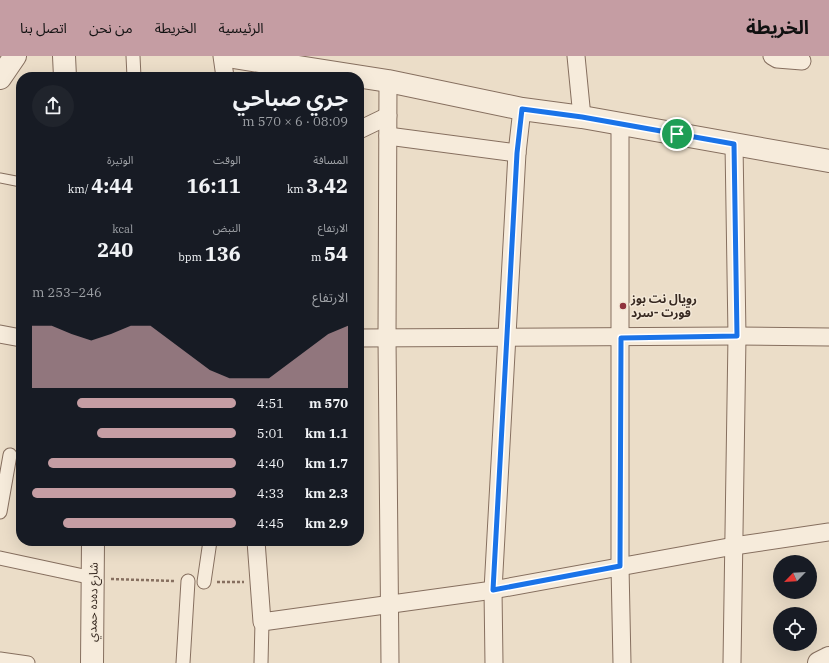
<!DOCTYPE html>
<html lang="ar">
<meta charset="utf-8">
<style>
body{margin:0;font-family:"IBM Plex Serif","Noto Sans Arabic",serif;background:#20242c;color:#f1f3f6;direction:rtl;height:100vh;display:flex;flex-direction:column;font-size:15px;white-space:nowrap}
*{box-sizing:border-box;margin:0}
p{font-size:13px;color:#9ea1a6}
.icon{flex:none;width:22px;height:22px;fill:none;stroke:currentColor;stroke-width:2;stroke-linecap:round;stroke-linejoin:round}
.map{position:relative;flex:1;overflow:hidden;direction:ltr}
.side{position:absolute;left:16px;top:16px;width:348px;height:474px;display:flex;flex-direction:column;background:#171b24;border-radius:16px;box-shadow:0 4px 16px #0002;direction:rtl}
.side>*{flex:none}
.needle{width:26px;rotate:245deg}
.tools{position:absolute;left:773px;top:499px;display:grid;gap:8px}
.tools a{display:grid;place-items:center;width:44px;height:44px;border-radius:50%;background:#171b24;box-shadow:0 4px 16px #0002;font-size:20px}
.pin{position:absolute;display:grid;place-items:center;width:34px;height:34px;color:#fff;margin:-17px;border:2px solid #fff;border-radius:50%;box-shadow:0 1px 4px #0007}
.round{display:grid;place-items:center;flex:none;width:42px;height:42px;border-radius:21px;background:#20242c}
.overview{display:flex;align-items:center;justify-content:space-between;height:68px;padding:0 16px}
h1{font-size:22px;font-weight:700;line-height:30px}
.stats{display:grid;grid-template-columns:repeat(3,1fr);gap:6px;height:68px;padding:4px 16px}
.stats div{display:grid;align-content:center}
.stats b{font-size:20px;font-weight:700}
.stats small{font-size:11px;font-weight:400}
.stats p{font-size:11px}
.chart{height:112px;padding:8px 16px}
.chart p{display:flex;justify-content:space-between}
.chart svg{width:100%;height:72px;margin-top:4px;fill:#c59da3;opacity:.7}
ul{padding:0 16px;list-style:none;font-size:13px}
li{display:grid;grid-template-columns:64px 48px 1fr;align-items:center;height:30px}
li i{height:10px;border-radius:5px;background:#c59da3}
header{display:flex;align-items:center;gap:24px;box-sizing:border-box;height:56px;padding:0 20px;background:#c59da3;color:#111}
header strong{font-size:19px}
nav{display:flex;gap:22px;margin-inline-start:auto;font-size:14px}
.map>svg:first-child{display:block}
</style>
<header>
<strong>الخريطة</strong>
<nav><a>الرئيسية</a><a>الخريطة</a><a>من نحن</a><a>اتصل بنا</a></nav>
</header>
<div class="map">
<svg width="829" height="607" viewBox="0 0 829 607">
<rect width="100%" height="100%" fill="#ebddc8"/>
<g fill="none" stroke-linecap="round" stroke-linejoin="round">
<g stroke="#866f5f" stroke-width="11">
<path id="service" d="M0,122L21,126"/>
</g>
<g stroke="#866f5f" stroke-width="15">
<g id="pedestrian">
<path d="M133,0L134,21"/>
<path d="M0,456L10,399"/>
<path d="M0,502L93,522"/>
<path d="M204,526L210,485"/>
<path d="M0,603L28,607"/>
<path d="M183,607L188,525"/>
<path d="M261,607L262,566"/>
</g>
</g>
<g stroke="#866f5f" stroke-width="19">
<g id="minor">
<path d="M222,0L225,21"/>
<path d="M576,0L582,61"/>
<path d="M772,0L777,3L802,5"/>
<path d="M388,25L387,282L390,607"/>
<path d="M620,68V510L622,607"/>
<path d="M359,74L388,60"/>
<path d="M388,80L517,97"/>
<path d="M0,278L21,282"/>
<path d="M359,282L737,280L829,281"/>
<path d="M256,485L262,566L493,534L734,490L829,476"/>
<path d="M494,607L493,534L517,97L522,53"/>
<path d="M732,607L737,280L734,88"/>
</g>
</g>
<g stroke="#866f5f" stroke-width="24">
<g id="tertiary">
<path d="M64,0L65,21"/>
<path d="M227,0L388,25L522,53L582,61L829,105"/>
<path d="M0,22L15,0"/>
<path d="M92,607L93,485"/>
<path d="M819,607L829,602"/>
</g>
</g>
<g stroke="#866f5f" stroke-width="2.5" stroke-dasharray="3 2" stroke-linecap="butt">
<path d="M111,523L174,525"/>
<path d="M217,526H244"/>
</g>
<use href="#service" stroke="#f6ebdb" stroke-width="9"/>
<use href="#pedestrian" stroke="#f6ebdb" stroke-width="13"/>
<use href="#minor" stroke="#f6ebdb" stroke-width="17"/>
<use href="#tertiary" stroke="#f6ebdb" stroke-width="22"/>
</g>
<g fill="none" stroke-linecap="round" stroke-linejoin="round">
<g stroke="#fff" stroke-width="8">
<path id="route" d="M522,53L582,61L734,88L737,280L621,282L620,510L493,534L517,97Z"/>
</g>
<use href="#route" stroke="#1a73e8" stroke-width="5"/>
</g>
<circle fill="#90333e" stroke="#f3e8d7" stroke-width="1.5" cx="623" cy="250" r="4"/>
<g text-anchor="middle" stroke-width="3" stroke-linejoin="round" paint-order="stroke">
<g font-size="12" font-weight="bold" fill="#372921" stroke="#f3e8d7" text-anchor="start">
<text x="631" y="247">رويال نت بوز<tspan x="631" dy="14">قورت -سرد</tspan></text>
</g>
<g font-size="12" fill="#372921" stroke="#f3e8d7">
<text transform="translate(93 546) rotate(-89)" y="4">شارع دەدە حمدي</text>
</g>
</g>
</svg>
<div class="tools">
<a><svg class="needle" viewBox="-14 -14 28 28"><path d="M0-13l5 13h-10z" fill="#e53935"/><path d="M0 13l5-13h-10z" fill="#9ea1a6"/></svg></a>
<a><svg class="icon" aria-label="locate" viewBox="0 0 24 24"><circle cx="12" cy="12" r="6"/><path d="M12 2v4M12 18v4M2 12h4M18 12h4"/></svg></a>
</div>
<div class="pin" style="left:677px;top:78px;background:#1e9e55"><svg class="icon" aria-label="arrive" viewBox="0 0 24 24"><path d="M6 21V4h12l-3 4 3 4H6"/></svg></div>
<section class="side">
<div class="overview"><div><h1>جري صباحي</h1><p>08:09 · 6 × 570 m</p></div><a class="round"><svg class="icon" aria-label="share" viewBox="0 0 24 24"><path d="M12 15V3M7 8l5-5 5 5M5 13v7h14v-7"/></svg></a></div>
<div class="stats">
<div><p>المسافة</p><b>3.42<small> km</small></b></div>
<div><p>الوقت</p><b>16:11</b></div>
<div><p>الوتيرة</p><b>4:44<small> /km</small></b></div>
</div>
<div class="stats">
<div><p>الارتفاع</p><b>54<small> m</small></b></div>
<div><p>النبض</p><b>136<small> bpm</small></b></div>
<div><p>kcal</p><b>240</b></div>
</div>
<div class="chart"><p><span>الارتفاع</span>246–253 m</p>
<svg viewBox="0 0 160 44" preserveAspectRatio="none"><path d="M0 44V6L10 6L20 11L30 15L40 11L50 6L60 6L70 15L80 24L90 33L100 38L110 38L120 38L130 29L140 20L150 11L160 6V44z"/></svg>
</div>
<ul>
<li><b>570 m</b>4:51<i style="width:78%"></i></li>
<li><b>1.1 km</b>5:01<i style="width:68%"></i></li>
<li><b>1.7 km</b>4:40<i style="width:92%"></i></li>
<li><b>2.3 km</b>4:33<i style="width:100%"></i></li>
<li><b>2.9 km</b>4:45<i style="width:85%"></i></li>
</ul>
</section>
</div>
